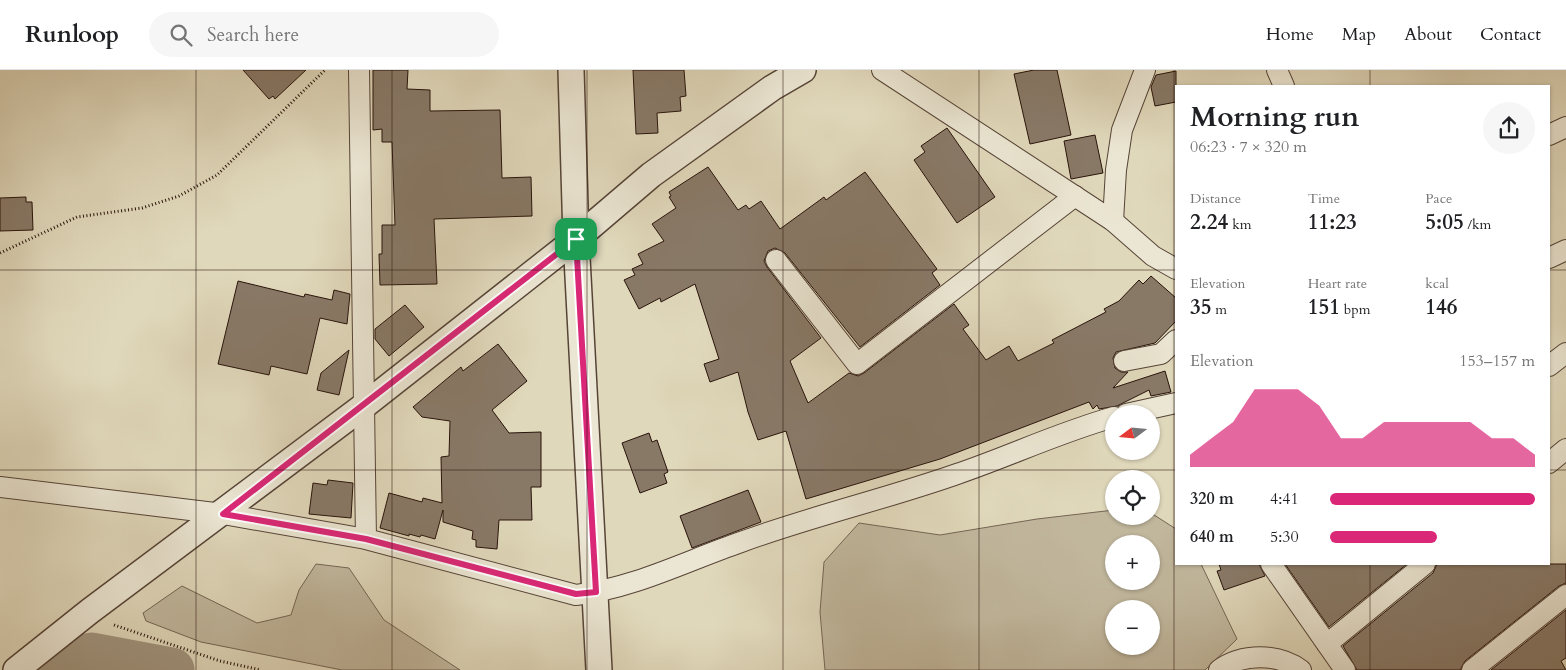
<!DOCTYPE html>
<meta charset="utf-8">
<style>
body{margin:0;font-family:Cardo,serif;background:#f6f6f6;color:#202124;height:100vh;display:flex;flex-direction:column;font-size:19px;white-space:nowrap}
*{box-sizing:border-box;margin:0}
p{font-size:16px;color:#757577}
.icon{flex:none;width:28px;height:28px;fill:none;stroke:currentColor;stroke-width:2;stroke-linecap:round;stroke-linejoin:round}
.map{position:relative;flex:1;overflow:hidden}
.side{position:absolute;left:1175px;top:15px;width:375px;height:480px;display:flex;flex-direction:column;background:#fff;border-radius:0px;box-shadow:0 1px 4px #0004}
.side>*{flex:none}
.needle{width:32px;rotate:254deg}
.controls{position:absolute;left:1105px;top:335px;display:grid;gap:10px}
.controls a{display:grid;place-items:center;width:55px;height:55px;border-radius:50%;background:#fff;box-shadow:0 1px 4px #0004;font-size:25px}
.pin{position:absolute;display:grid;place-items:center;width:42px;height:42px;color:#fff;margin:-21px;border-radius:10px;box-shadow:0 2px 8px #0006}
.round{display:grid;place-items:center;flex:none;width:52px;height:52px;border-radius:26px;background:#f6f6f6}
.summary{display:flex;align-items:center;justify-content:space-between;height:85px;padding:0 15px}
h1{font-size:28px;font-weight:800;line-height:38px}
.stats{display:grid;grid-template-columns:repeat(3,1fr);gap:8px;height:85px;padding:5px 15px}
.stats div{display:grid;align-content:center}
.stats b{font-size:21px;font-weight:800}
.stats small{font-size:14px;font-weight:400}
.stats p{font-size:14px}
.chart{height:140px;padding:10px 15px}
.chart p{display:flex;justify-content:space-between}
.chart svg{width:100%;height:90px;margin-top:5px;fill:#db2777;opacity:.7}
ul{padding:0 15px;list-style:none;font-size:16px}
li{display:grid;grid-template-columns:80px 60px 1fr;align-items:center;height:38px}
li i{height:12px;border-radius:6px;background:#db2777}
header{display:flex;align-items:center;gap:30px;box-sizing:border-box;height:70px;padding:0 25px;background:#fff;border-bottom:1px solid #e0e0e0}
header strong{font-size:24px}
nav{display:flex;gap:28px;margin-inline-start:auto;font-size:18px}
.search{width:350px;height:45px;background:#f6f6f6;display:flex;align-items:center;gap:12px;box-sizing:border-box;padding:0 18px;border-radius:28px;color:#757577;font-size:19px}
.map>svg:first-child{display:block}
</style>
<header>
<strong>Runloop</strong>
<div class="search"><svg class="icon" aria-label="search" viewBox="0 0 24 24"><circle cx="10" cy="10" r="6"/><path d="M15 15l6 6"/></svg>Search here</div>
<nav><a>Home</a><a>Map</a><a>About</a><a>Contact</a></nav>
</header>
<div class="map">
<svg width="1566" height="600" viewBox="0 0 1566 600">
<rect width="100%" height="100%" fill="#e0d8bb"/>
<filter id="stains"><feTurbulence type="fractalNoise" baseFrequency=".004" numOctaves="4"/><feColorMatrix values="0 0 0 0 .2 0 0 0 0 .09 0 0 0 0 .02 0 0 0 .5 -.17"/></filter>
<radialGradient id="worn" r=".72"><stop offset=".6" stop-color="#630" stop-opacity="0"/><stop offset="1" stop-color="#630" stop-opacity=".3"/></radialGradient>
<g fill="#c1b79d" stroke="#746554" fill-rule="evenodd">
<path d="M1114,440V446H1151V443L1176,459V494H1201L1237,569L1205,600H825L820,542L824,492L859,453L940,465L1037,449ZM1114,474H1151V511H1114ZM1114,539H1151V576H1114Z"/>
<path d="M316,494L349,498L384,550L460,600H342L201,572L146,551L143,543L182,516L257,553L291,545L299,520Z"/>
</g>
<g fill="none" stroke-linecap="round" stroke-linejoin="round">
<path stroke="#a1957f" stroke-width="45" d="M37,600L92,585L172,600"/>
</g>
<g fill="#887967" stroke="#28130b">
<path d="M243,0H306L275,29L273,26L269,29Z"/>
<path d="M373,0H408L407,19L430,20V41L500,40L502,108L531,107L532,146L434,149L437,214L380,215L379,184H382V155H395L392,72H382V59L373,60Z"/>
<path d="M633,0H684L686,26L680,27L681,41L657,43L658,63L636,64Z"/>
<path d="M1034,0H1057L1071,65L1030,74L1014,4Z"/>
<path d="M1176,1V32L1155,36L1151,17L1156,5Z"/>
<path d="M947,58L995,127L957,153L914,90L925,82L921,76Z"/>
<path d="M1095,65L1103,103L1071,109L1064,71Z"/>
<path d="M708,97L738,140L746,135L749,139L761,131L780,159L824,127L826,130L865,102L937,199L932,203L940,215L860,277L785,183L775,178L768,181L764,191L767,197L821,268L790,291L808,333L849,303L858,306L864,303L954,234L969,255L963,259L986,290L1009,276L1018,291L1054,273L1052,270L1106,242L1104,239L1119,231L1139,210L1143,214L1151,206L1176,228V251L1155,273L1116,282L1113,288L1115,298L1121,302H1128L1113,318L1165,301L1171,322L1151,326L1149,320L1117,336L1099,339L1097,335L1093,339L1089,332L940,389L806,429L786,361L758,370L748,342L738,302L710,312L704,294L719,289L695,214L661,232L660,228L639,239L624,210L635,205L632,199L643,194L638,184L664,171L652,154L676,138L669,127L671,126L669,122Z"/>
<path d="M26,127V132H32L33,160L0,161V128Z"/>
<path d="M238,211L304,227L305,224L332,230L334,220L350,224L347,254L320,248L307,304L271,296L269,305L218,294Z"/>
<path d="M405,235L424,257L389,286L375,269V259Z"/>
<path d="M498,274L527,311L492,340L509,363L541,362V417H531L532,450H499L497,479L476,477V470L472,469L473,461L443,452V440L435,469L421,465L420,467L409,464V466L380,458L389,423L422,432L423,428L442,433L441,387L449,386L450,351L422,347L413,337L461,297L463,301Z"/>
<path d="M349,280L339,325L317,320L321,303Z"/>
<path d="M649,363L652,372L657,370L668,402L664,404L667,413L640,423L622,373Z"/>
<path d="M328,410L353,413L351,448L309,444L313,413L327,415Z"/>
<path d="M748,420L761,452L692,478L680,446Z"/>
<path d="M1219,494H1259L1265,506L1224,520L1217,501L1221,500Z"/>
<path d="M1285,494H1407L1329,557Z"/>
<path d="M1437,494H1566V513L1559,516L1465,591L1460,600H1357L1343,576L1433,503Z"/>
<path d="M1566,540V588L1561,591L1566,600H1491Z"/>
</g>
<g fill="none" stroke-linecap="round" stroke-linejoin="round">
<g stroke="#564437" stroke-width="22">
<g id="minor">
<path d="M359,0L366,469"/>
<path d="M882,0L1113,151L1153,186L1176,199"/>
<path d="M1277,0L1284,16"/>
<path d="M1549,65L1566,57"/>
<path d="M1113,151L1116,100L1122,60L1145,0"/>
<path d="M1549,188L1566,180"/>
<path d="M776,190L857,294L1075,126"/>
<path d="M1124,291L1161,284L1176,270"/>
<path d="M1549,296L1566,283"/>
<path d="M1126,344L1176,333"/>
<path d="M1549,393L1566,379"/>
<path d="M0,417L223,444L366,469L576,525C634,518 686,491 741,472C812,446 886,429 957,404C1010,386 1060,362 1114,347"/>
<path d="M1271,494L1345,600"/>
<path d="M1327,574L1425,494"/>
<path d="M1219,600C1242,583 1278,583 1301,600"/>
<path d="M1472,600L1566,525"/>
</g>
</g>
<g stroke="#564437" stroke-width="28">
<g id="tertiary">
<path d="M571,0L576,169L599,600"/>
<path d="M16,600L90,541L365,335L576,169L651,105L772,18L803,0"/>
</g>
</g>
<g stroke="#28130b" stroke-width="3" stroke-dasharray="1 2.5" stroke-linecap="butt">
<path d="M0,183L77,147L142,138L179,126L217,105L325,0"/>
<path d="M114,555L220,591L261,600"/>
</g>
<use href="#minor" stroke="#ebe6d3" stroke-width="20"/>
<use href="#tertiary" stroke="#ebe6d3" stroke-width="25"/>
</g>
<g fill="none" stroke-linecap="round" stroke-linejoin="round">
<g stroke="#fff" stroke-width="10">
<path id="route" d="M576,169L596,522L576,524L366,469L223,444Z"/>
</g>
<use href="#route" stroke="#db2777" stroke-width="6"/>
</g>
<path fill="none" stroke="#28130b" stroke-width="1" stroke-opacity="0.55" d="M196,0V600M392,0V600M587,0V600M783,0V600M979,0V600M1174,0V600M1370,0V16M0,200H1176M1549,200H1566M0,400H1176M1549,400H1566M1370,494V600"/>
<rect width="100%" height="100%" filter="url(#stains)"/>
<rect width="100%" height="100%" fill="url(#worn)"/>
</svg>
<div class="controls">
<a><svg class="needle" viewBox="-14 -14 28 28"><path d="M0-13l5 13h-10z" fill="#e53935"/><path d="M0 13l5-13h-10z" fill="#757577"/></svg></a>
<a><svg class="icon" aria-label="locate" viewBox="0 0 24 24"><circle cx="12" cy="12" r="6"/><path d="M12 2v4M12 18v4M2 12h4M18 12h4"/></svg></a>
<a>+</a>
<a>−</a>
</div>
<div class="pin" style="left:576px;top:169px;background:#1e9e55"><svg class="icon" aria-label="arrive" viewBox="0 0 24 24"><path d="M6 21V4h12l-3 4 3 4H6"/></svg></div>
<section class="side">
<div class="summary"><div><h1>Morning run</h1><p>06:23 · 7 × 320 m</p></div><a class="round"><svg class="icon" aria-label="share" viewBox="0 0 24 24"><path d="M12 15V3M7 8l5-5 5 5M5 13v7h14v-7"/></svg></a></div>
<div class="stats">
<div><p>Distance</p><b>2.24<small> km</small></b></div>
<div><p>Time</p><b>11:23</b></div>
<div><p>Pace</p><b>5:05<small> /km</small></b></div>
</div>
<div class="stats">
<div><p>Elevation</p><b>35<small> m</small></b></div>
<div><p>Heart rate</p><b>151<small> bpm</small></b></div>
<div><p>kcal</p><b>146</b></div>
</div>
<div class="chart"><p><span>Elevation</span>153–157 m</p>
<svg viewBox="0 0 160 44" preserveAspectRatio="none"><path d="M0 44V38L10 30L20 22L30 6L40 6L50 6L60 14L70 30L80 30L90 22L100 22L110 22L120 22L130 22L140 30L150 30L160 38V44z"/></svg>
</div>
<ul>
<li><b>320 m</b>4:41<i style="width:100%"></i></li>
<li><b>640 m</b>5:30<i style="width:52%"></i></li>
</ul>
</section>
</div>
